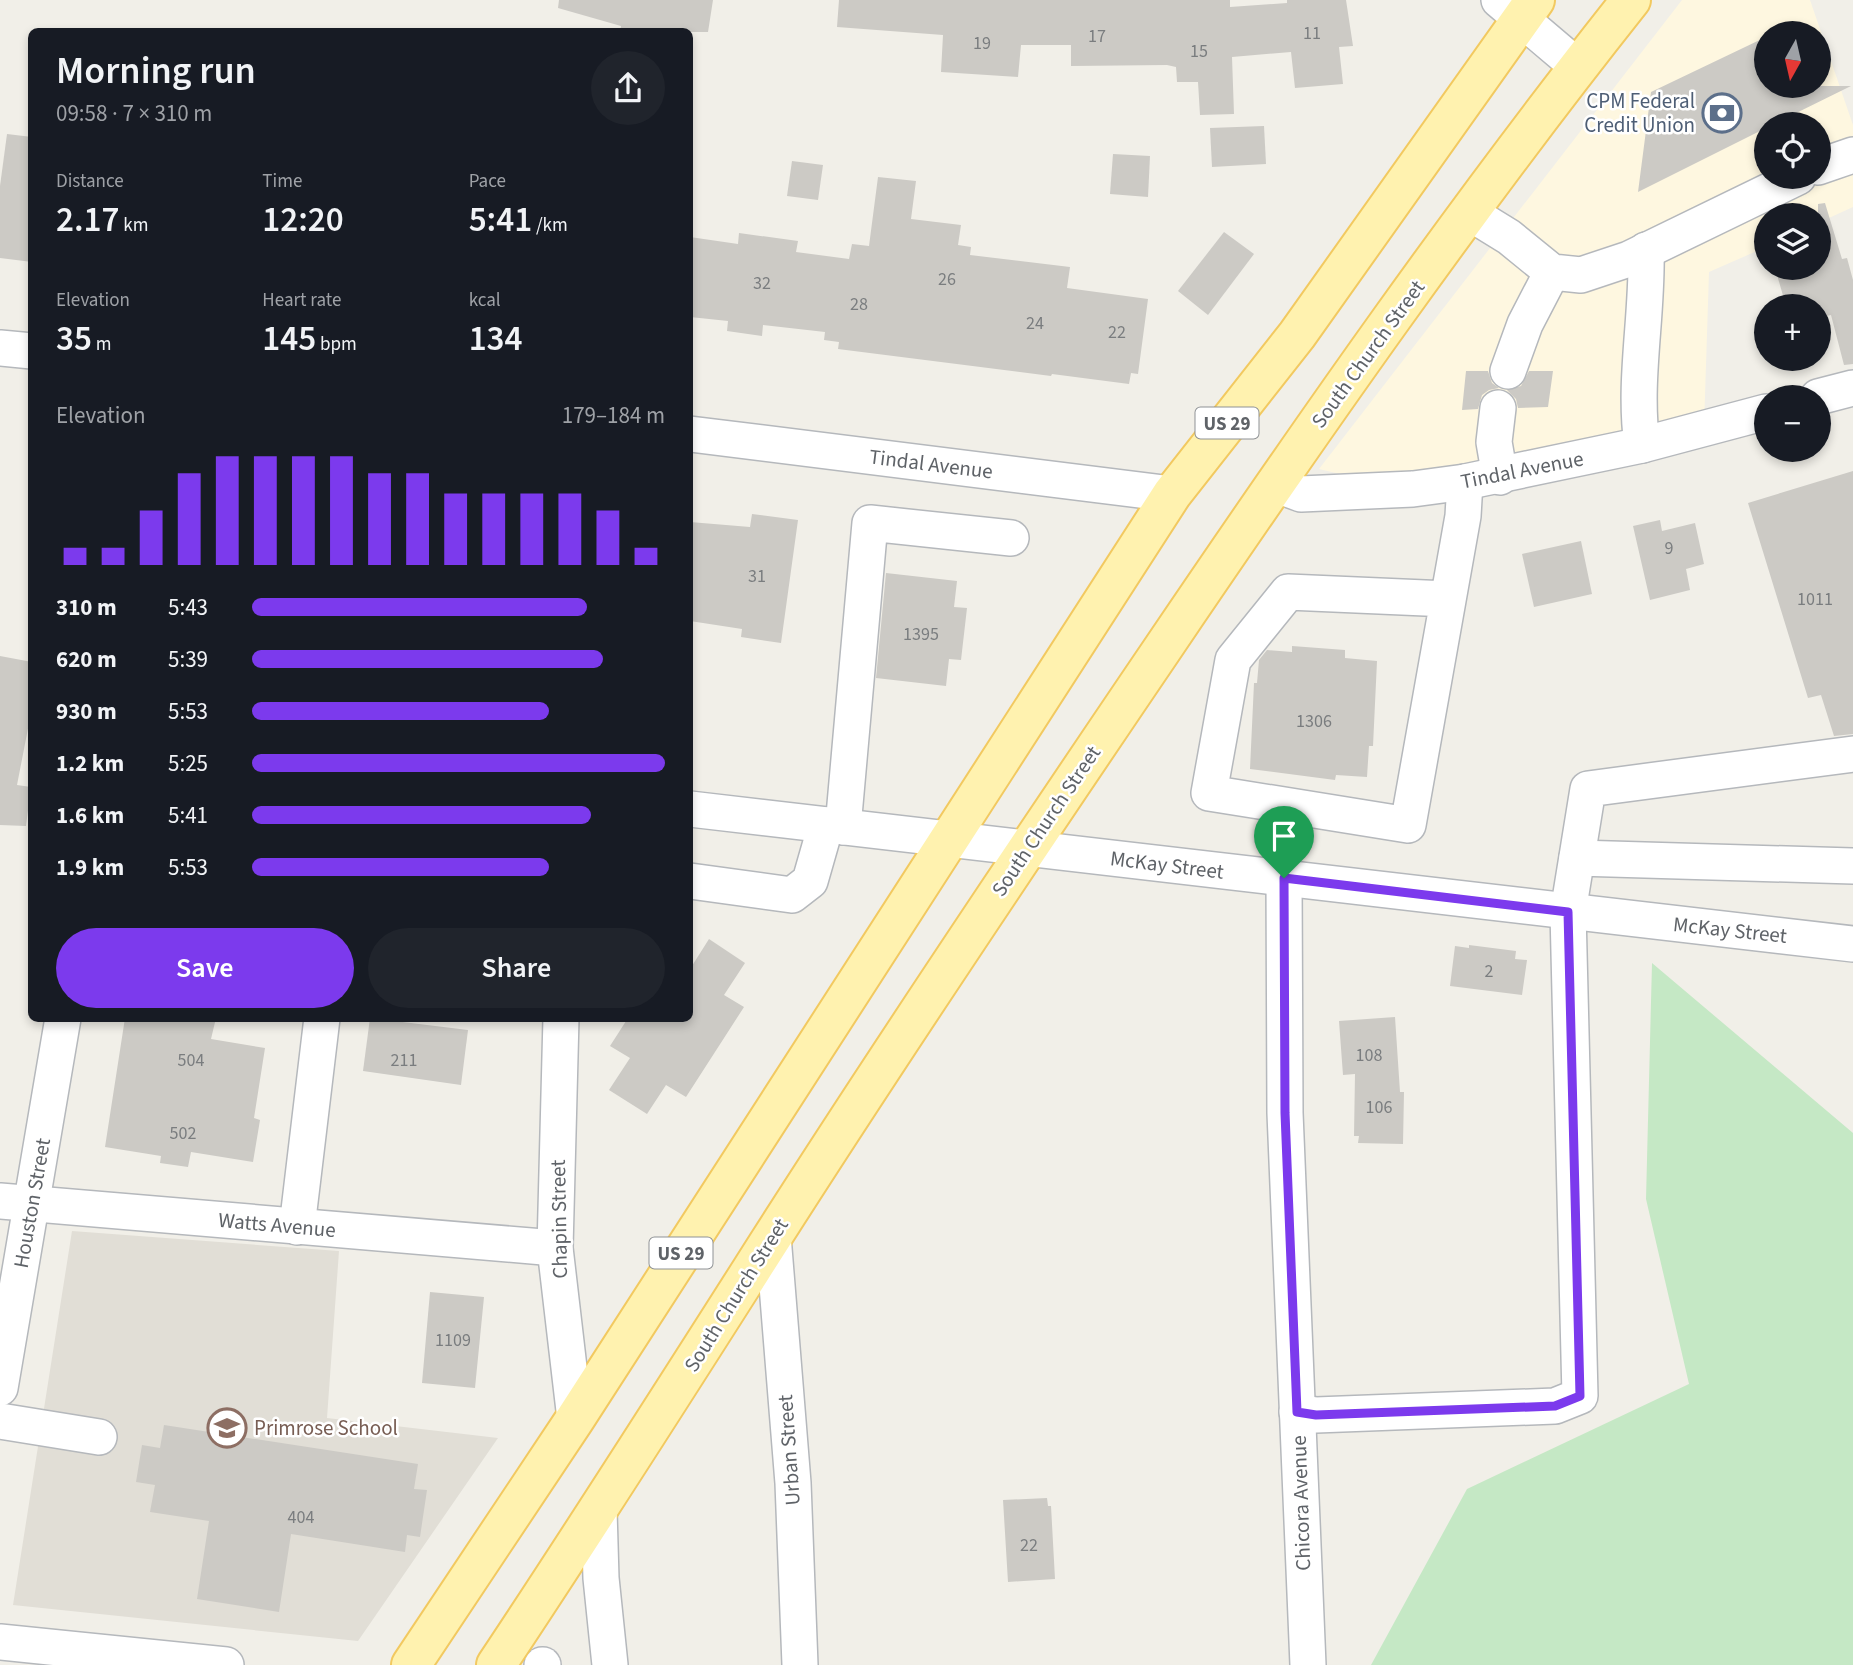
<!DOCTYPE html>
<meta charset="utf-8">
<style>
body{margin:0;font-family:"Source Sans 3",sans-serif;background:#20242c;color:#f1f3f6;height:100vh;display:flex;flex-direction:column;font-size:26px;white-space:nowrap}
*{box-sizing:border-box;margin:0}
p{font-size:23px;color:#9ea1a6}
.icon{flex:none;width:38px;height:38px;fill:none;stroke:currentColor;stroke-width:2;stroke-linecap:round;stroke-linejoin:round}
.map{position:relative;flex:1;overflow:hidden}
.drawer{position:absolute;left:28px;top:28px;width:665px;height:994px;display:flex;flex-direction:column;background:#171b24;border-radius:10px;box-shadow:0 4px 10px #0003}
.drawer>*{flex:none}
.needle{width:46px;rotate:188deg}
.tools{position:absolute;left:1754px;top:21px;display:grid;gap:14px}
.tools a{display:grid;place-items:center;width:77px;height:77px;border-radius:50%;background:#171b24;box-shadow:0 4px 10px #0003;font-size:35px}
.pin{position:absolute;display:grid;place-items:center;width:60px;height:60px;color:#fff;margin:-72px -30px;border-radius:50% 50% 50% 0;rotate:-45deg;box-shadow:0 0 7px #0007}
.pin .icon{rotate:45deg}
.round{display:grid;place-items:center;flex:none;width:74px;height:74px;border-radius:37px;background:#20242c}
.summary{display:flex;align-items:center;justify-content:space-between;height:119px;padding:0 28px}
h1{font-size:38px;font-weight:600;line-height:52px}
.figures{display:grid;grid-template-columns:repeat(3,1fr);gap:10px;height:119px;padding:7px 28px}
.figures div{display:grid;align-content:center}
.figures b{font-size:35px;font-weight:600}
.figures small{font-size:19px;font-weight:400}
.figures p{font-size:19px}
.chart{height:196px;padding:14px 28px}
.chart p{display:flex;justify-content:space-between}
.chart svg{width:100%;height:126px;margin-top:7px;stroke:#7c3aed;stroke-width:6}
.action{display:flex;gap:14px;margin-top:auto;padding:14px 28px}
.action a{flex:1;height:80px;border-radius:42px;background:#7c3aed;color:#fff;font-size:28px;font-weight:600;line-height:80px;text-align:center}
.action a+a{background:#20242c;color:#f1f3f6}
ul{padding:0 28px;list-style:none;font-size:23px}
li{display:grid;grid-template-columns:112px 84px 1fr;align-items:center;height:52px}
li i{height:18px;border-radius:9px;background:#7c3aed}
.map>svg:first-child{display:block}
</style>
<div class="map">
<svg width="1853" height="1665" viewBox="0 0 1853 1665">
<rect width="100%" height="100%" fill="#f1efe8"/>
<path fill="#fef7e0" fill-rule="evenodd" d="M1682,0H1810L1853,125V207L1818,223V215H1766V247L1709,272L1704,427L1386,485L1319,469ZM1766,33H1818V86H1766ZM1766,124H1818V177H1766Z"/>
<path fill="#e1ded6" d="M72,1231L339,1251L327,1418L498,1438L358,1641L13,1605Z"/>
<path fill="#c5e8c5" d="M1652,963L1853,1133V1665H1371L1467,1489L1689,1384L1646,1199Z"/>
<g fill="#cccac5">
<path d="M559,0H713L708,32H620L621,26L558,8Z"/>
<path d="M839,0H1230V7L1287,3V0H1346L1353,46L1339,47L1343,84L1295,88L1291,52L1232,57L1234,114L1200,115L1198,82H1177L1176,67L1167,65L1071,66V45H1021L1018,77L941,72L943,35L837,27Z"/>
<path d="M1766,37V86H1851L1774,124H1766V128L1638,192L1651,92Z"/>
<path d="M1264,126L1266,164L1212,167L1210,128Z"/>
<path d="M7,134L32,137V262L0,258V186Z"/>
<path d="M1113,154L1150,156L1148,197L1110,194Z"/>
<path d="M792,161L823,165L818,200L787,196Z"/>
<path d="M878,177L916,181L911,219L961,225L958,245L971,247L970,255L1070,267L1067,288L1148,299L1138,374L1131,373L1129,384L1052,374L1051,376L838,349L839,342L824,340L825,332L763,325L762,336L727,331L728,321L690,317V237L738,244L739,233L798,241L796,252L849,259L852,244L869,246Z"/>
<path d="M1825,203L1842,259L1847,258L1853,280V364L1844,365L1831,315L1818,318V306H1786L1775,268H1818V204Z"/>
<path d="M1224,232L1254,254L1208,315L1178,291Z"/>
<path d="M1466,371H1488L1492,383L1499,388L1489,390L1482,395L1478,409L1462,410Z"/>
<path d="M1529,371H1553L1548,407L1518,408L1516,399L1507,390L1521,386Z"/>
<path d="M1853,471V734L1834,736L1821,695L1808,698L1748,503Z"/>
<path d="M752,514L798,520L781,643L741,637L742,629L690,621V522L750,527Z"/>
<path d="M1660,520L1662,531L1695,523L1704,564L1686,569L1690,590L1650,600L1633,526Z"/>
<path d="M1581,541L1592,594L1534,607L1522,554Z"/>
<path d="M886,573L957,581L954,607L967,608L961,660L949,659L946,686L876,678Z"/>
<path d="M1292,646L1345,650V658L1377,661L1373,746H1369L1367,777L1336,775L1335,780L1250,769L1254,683H1257L1259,660L1267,650L1292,652Z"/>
<path d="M0,656L32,662V708L17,785L31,787L26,826L0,825Z"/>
<path d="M709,939L745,963L724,995L744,1007L686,1097L666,1085L647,1114L609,1090L630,1058L610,1046L628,1018H690V969Z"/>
<path d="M1469,945L1516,951L1515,959L1527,960L1522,995L1450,986L1455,946L1469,948Z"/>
<path d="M1395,1017L1400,1092H1404L1403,1144L1358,1143L1359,1136H1354L1355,1074L1343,1075L1339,1021Z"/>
<path d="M125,1018H216L211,1039L265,1048L254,1118L260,1120L253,1162L191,1152L188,1167L160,1163L161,1156L105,1147Z"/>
<path d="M370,1018L468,1030L461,1085L363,1071Z"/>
<path d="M430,1292L484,1297L475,1388L422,1383Z"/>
<path d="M164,1425L418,1464L414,1489L427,1490L420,1537L407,1535L405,1552L291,1534L279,1612L197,1599L209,1521L150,1512L155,1485L136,1482L142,1445L160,1448Z"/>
<path d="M1047,1498L1048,1506H1051L1055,1579L1008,1582L1003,1500Z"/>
</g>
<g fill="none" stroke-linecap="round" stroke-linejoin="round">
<g stroke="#b5b8bc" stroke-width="38">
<g id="minor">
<path d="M1499,0L1578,67"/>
<path d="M1818,167L1853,155"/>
<path d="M1470,213L1509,237L1552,272L1581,275L1629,259L1798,177"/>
<path d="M0,348L32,351"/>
<path d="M1508,371L1525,324L1552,272"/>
<path d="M1818,397L1853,388"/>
<path d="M1498,408L1494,442L1500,477"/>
<path d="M690,434L1172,494"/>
<path d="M1642,445C1633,380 1648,315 1646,250"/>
<path d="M1274,484L1301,494L1413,489L1465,482L1642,445L1766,412"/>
<path d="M1448,599L1288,592L1233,660L1209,793L1408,825L1463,516L1465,482"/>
<path d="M690,809L1853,944"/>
<path d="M843,827L870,523L1011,538"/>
<path d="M1577,858L1853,866"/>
<path d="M1284,878L1285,1113L1308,1665"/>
<path d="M690,881L792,895L810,881L826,825"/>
<path d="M561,1018L555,1248L575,1419"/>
<path d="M0,1201L555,1248"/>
<path d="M297,1227L322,1018"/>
<path d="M773,1236L793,1483L800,1665"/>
<path d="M0,1388L63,1018"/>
<path d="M1297,1412L1316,1415L1555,1406L1580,1396L1568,912L1588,789L1853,754"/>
<path d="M0,1421L99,1437"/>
<path d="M599,1510L601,1578L610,1665"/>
<path d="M0,1642L226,1665"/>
<path d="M542,1665H543"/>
</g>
</g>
<g stroke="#f2c960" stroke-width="42">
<g id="major">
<path d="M411,1665L575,1419L1172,494L1297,335L1535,0"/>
<path d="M496,1665C590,1524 680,1382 771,1239C898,1040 1030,844 1163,648C1312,428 1465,209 1631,0"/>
</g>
</g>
<use href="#minor" stroke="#fff" stroke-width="35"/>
<use href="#major" stroke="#fff2af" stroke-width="38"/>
</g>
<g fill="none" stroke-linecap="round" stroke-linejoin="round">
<g stroke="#fff" stroke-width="14">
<path id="route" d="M1284,878L1568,912L1580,1396L1555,1406L1316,1415L1297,1412L1285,1113Z"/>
</g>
<use href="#route" stroke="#7c3aed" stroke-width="9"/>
</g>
<defs>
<g id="bank-ring" transform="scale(2.0125)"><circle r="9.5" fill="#fff" stroke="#5c6f8a" stroke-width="1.5"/><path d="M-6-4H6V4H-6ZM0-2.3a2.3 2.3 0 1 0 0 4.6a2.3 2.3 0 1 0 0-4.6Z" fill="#5c6f8a"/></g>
<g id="school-ring" transform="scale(2.0125)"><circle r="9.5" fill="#fff" stroke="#8d6e63" stroke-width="1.5"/><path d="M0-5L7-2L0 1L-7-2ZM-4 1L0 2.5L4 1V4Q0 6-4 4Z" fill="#8d6e63"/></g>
</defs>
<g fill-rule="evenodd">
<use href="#bank-ring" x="1722" y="113"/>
<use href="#school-ring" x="227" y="1428"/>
</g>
<g text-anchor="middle" stroke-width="5" stroke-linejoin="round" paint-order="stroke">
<g font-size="18" fill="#7a7d7f">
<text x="1312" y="39">11</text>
<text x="1097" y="42">17</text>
<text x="982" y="49">19</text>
<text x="1199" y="57">15</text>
<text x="947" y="285">26</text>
<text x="762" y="289">32</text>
<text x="859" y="310">28</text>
<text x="1035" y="329">24</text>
<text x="1117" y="338">22</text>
<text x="1669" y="554">9</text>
<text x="757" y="582">31</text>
<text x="1815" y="605">1011</text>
<text x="921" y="640">1395</text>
<text x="1314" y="727">1306</text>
<text x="1489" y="977">2</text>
<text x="1369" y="1061">108</text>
<text x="191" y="1066">504</text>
<text x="404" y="1066">211</text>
<text x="1379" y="1113">106</text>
<text x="183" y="1139">502</text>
<text x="453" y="1346">1109</text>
<text x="301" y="1523">404</text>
<text x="1029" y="1551">22</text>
</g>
<g fill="#fff" stroke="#8f9295" stroke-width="2">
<rect x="1195.5" y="407.5" width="63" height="31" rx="5"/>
<rect x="649.5" y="1237.5" width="63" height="31" rx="5"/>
</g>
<g font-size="19" font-weight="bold" fill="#5f6368">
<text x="1227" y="430">US 29</text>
<text x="681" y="1260">US 29</text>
</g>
<g font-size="21" fill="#4e5e75" stroke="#fff" text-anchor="end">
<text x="1695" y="108">CPM Federal<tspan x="1695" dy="24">Credit Union</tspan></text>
</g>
<g font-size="21" fill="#5f6368" stroke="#fff">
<text transform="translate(1368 354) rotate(-54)" y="7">South Church Street</text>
<text transform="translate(931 464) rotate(7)" y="7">Tindal Avenue</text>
<text transform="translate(1522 470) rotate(-11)" y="7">Tindal Avenue</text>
<text transform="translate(1046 821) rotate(-56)" y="7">South Church Street</text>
<text transform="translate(1167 865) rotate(7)" y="7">McKay Street</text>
<text transform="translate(1730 930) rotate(6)" y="7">McKay Street</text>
<text transform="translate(32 1203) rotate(-80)" y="7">Houston Street</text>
<text transform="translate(559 1219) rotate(-91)" y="7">Chapin Street</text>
<text transform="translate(277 1225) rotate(5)" y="7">Watts Avenue</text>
<text transform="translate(736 1295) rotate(-58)" y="7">South Church Street</text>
<text transform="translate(789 1450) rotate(-94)" y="7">Urban Street</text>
<text transform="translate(1301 1503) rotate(-92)" y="7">Chicora Avenue</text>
</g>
<g font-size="21" fill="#785e54" stroke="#fff" text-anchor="start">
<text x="254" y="1435">Primrose School</text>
</g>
</g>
</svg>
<div class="tools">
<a><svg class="needle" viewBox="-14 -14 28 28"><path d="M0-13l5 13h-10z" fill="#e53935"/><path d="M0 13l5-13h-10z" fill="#9ea1a6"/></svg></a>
<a><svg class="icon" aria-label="locate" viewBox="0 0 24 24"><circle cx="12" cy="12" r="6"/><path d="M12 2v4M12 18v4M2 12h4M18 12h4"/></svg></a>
<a><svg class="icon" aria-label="layers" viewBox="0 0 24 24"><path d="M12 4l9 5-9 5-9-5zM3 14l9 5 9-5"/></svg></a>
<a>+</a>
<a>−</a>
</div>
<div class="pin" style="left:1284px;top:878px;background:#1e9e55"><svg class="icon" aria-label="arrive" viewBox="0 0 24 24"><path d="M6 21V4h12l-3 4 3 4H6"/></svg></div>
<section class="drawer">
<div class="summary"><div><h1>Morning run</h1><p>09:58 · 7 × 310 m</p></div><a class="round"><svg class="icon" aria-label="share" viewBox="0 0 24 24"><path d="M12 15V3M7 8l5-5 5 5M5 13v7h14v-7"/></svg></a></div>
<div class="figures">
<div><p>Distance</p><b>2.17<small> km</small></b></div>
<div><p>Time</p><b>12:20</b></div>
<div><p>Pace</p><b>5:41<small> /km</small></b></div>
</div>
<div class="figures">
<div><p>Elevation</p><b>35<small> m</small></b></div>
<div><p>Heart rate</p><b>145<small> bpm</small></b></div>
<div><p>kcal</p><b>134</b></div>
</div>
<div class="chart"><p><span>Elevation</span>179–184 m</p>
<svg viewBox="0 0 160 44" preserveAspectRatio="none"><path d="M5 44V38M15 44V38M25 44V25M35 44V12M45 44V6M55 44V6M65 44V6M75 44V6M85 44V12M95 44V12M105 44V19M115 44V19M125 44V19M135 44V19M145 44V25M155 44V38"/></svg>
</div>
<ul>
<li><b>310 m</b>5:43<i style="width:81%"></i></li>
<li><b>620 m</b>5:39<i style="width:85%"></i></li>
<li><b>930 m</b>5:53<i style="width:72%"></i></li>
<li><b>1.2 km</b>5:25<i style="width:100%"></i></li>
<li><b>1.6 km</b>5:41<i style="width:82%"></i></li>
<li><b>1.9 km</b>5:53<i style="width:72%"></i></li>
</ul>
<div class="action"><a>Save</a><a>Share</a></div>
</section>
</div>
